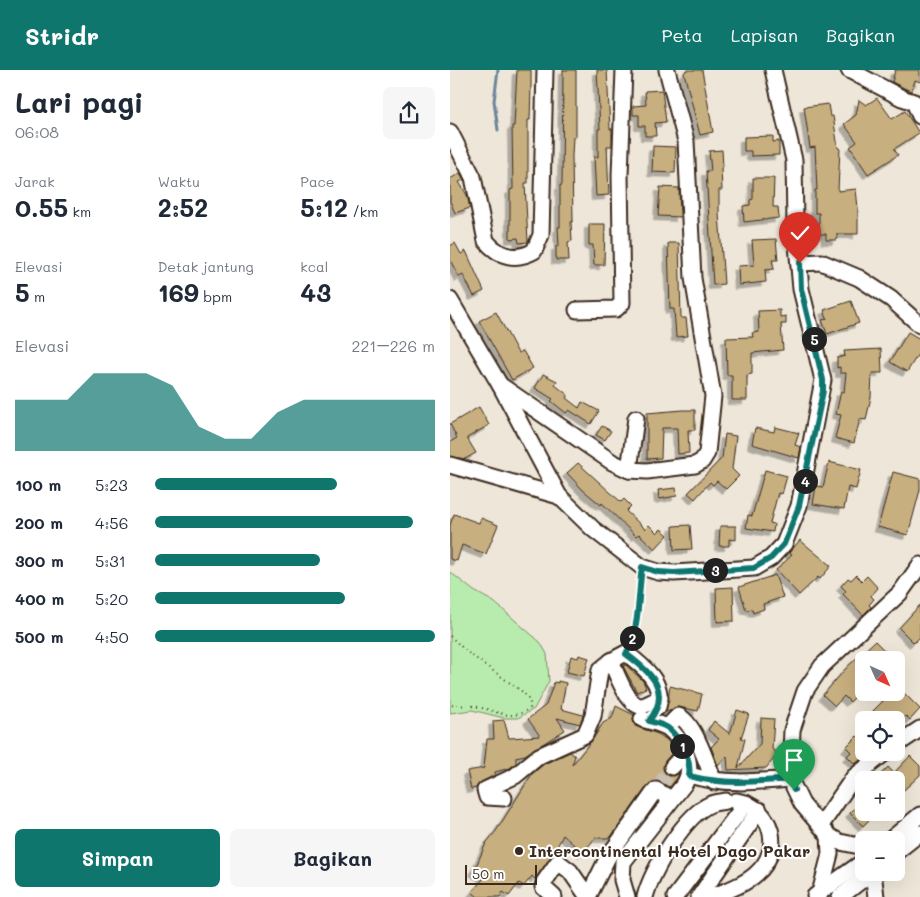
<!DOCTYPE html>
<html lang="id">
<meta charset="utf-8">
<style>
body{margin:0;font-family:Mali,sans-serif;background:#f6f6f7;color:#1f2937;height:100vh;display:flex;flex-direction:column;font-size:19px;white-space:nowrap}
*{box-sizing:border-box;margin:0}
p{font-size:16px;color:#747a83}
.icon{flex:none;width:28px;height:28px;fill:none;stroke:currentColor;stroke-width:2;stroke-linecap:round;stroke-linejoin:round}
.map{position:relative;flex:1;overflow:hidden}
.panel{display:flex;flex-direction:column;background:#fff;width:450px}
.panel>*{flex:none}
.needle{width:32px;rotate:135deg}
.fabs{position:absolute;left:405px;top:581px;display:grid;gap:10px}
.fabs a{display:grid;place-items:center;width:50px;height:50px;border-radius:8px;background:#fff;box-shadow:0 5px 20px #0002;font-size:25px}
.scale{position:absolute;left:15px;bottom:12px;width:72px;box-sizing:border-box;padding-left:5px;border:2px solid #3b2a1e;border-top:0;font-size:14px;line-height:18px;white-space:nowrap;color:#3b2a1e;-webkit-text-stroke:4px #fff;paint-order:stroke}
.pin{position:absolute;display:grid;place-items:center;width:42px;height:42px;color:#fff;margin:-51px -21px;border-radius:50% 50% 50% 0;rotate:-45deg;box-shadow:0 0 5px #0007}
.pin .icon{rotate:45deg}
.km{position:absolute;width:25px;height:25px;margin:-12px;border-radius:50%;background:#222;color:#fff;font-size:14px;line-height:25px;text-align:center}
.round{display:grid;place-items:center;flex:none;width:52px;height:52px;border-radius:8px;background:#f6f6f7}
.summary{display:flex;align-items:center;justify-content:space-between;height:85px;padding:0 15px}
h1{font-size:28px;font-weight:700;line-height:38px}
.figures{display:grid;grid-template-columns:repeat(3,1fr);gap:8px;height:85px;padding:5px 15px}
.figures div{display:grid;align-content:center}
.figures b{font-size:25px;font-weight:700}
.figures small{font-size:14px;font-weight:400}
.figures p{font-size:14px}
.chart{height:140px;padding:10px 15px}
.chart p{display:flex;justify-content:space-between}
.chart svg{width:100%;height:90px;margin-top:5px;fill:#0f766e;opacity:.7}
.primary-button{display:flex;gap:10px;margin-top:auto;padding:10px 15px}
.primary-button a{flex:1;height:58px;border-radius:8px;background:#0f766e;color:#fff;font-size:20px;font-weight:700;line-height:58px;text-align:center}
.primary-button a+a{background:#f6f6f7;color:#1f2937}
ul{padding:0 15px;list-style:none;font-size:16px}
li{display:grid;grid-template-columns:80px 60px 1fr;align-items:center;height:38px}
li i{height:12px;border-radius:6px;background:#0f766e}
header{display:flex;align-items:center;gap:30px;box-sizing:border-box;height:70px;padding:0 25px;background:#0f766e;color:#fff}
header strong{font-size:24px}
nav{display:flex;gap:28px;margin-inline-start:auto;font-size:18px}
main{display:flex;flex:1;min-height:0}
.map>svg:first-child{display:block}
</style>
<header>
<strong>Stridr</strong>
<nav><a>Peta</a><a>Lapisan</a><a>Bagikan</a></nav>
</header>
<main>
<section class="panel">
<div class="summary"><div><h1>Lari pagi</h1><p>06:08</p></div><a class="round"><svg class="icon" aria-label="share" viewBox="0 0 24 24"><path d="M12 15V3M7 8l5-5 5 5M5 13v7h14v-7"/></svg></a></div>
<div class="figures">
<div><p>Jarak</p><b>0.55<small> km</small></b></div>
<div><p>Waktu</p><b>2:52</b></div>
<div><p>Pace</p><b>5:12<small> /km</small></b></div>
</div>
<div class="figures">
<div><p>Elevasi</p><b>5<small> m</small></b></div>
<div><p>Detak jantung</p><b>169<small> bpm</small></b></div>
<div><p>kcal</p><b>43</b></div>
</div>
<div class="chart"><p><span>Elevasi</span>221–226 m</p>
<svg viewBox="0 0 160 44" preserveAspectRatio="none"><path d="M0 44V19L10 19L20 19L30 6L40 6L50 6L60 12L70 32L80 38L90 38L100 25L110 19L120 19L130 19L140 19L150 19L160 19V44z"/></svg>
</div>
<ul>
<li><b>100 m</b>5:23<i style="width:65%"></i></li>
<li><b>200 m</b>4:56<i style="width:92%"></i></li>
<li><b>300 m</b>5:31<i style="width:59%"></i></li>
<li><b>400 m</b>5:20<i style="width:68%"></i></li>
<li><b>500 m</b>4:50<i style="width:100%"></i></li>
</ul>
<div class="primary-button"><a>Simpan</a><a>Bagikan</a></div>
</section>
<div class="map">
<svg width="470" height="827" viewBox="0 0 470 827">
<defs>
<filter id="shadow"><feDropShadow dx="-4.5" dy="4.5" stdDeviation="0" flood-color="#0004"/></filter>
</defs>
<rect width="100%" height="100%" fill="#eee7d9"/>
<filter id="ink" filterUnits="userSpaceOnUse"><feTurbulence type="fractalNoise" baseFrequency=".02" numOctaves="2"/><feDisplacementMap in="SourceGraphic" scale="10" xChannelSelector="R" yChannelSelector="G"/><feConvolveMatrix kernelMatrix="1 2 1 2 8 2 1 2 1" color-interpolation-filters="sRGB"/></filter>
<g filter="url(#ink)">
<path fill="#b8ecae" stroke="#7a8b66" d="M0,502L24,521L44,532L90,572L97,584L99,611L84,639L68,648H54L22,640L0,643Z"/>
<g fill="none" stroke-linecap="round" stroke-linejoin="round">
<path stroke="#6c8598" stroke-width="3" d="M48,0L44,31L48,60"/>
</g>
<g fill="#c7af7f" stroke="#3b2a1e" filter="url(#shadow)">
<path d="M67,0H81V16L80,50H78V113H75L78,172L69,173L68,168L60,169V120L63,119L62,56H64Z"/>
<path d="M113,0H126V67H123L122,86L123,151L121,152L122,171L118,172L119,190H106V176H109L108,157H110V115H112Z"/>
<path d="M147,0H157L160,59H162V76H157L159,125L146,126L144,87H148V59H150Z"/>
<path d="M236,0H252L263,62L250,65L234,3Z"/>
<path d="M445,0H470V12L465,10L462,21L456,19L442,12Z"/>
<path d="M212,20L216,52L205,53L206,66H195V56H189V45H183V36L196,35L195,21Z"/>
<path d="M427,28L442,49L455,41L469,63L444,79L448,85L418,104L400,77L407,72L394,54L406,45L409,30L416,35Z"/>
<path d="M378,34L380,46H383L388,78H390L388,121L406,119L408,138V164H387V170H376V164H369V143H365V120H367L365,77L360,78L354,37Z"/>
<path d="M323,66V72L329,71V85L301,86V81H294V67Z"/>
<path d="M203,76L226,77L225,103L202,102Z"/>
<path d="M272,80L273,97L271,98L272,120H269V143L274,214L263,215L256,101H261L259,81Z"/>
<path d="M10,103L14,110L9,112L17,125L20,138L5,143L0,131V109Z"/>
<path d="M303,108H324L323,137H328L329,148L294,152L293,136L300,135V130L303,129Z"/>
<path d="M210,117L229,118L230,147L208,146Z"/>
<path d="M139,154H155L154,195H144L143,175H139Z"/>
<path d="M326,169L328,190H322L324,199L315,200L316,212L289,215L288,196L304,195L302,170Z"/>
<path d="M5,173L11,184L16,181L34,221L24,226L13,205L9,207L0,190V176Z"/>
<path d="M218,173H229L231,248H236L238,266L226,267L224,239H220Z"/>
<path d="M401,231L409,253L377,264L372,250L377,249L374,240Z"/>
<path d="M330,240V247L336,246V254H331L333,280L302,283V304L297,305V330H282V305H277L276,268L303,267L302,263L309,262L308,241Z"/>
<path d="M46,242L68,283L73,281L83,298L62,310L29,251Z"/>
<path d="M458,262L470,269V281L457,302L440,292Z"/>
<path d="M431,279L432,303H422L421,327L416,350L410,349L404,373L385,368L391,345L386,344L391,321L394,322L396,303H390V297L387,298V288L395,286L394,281Z"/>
<path d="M93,304L107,311L105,315L118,325L116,328L129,338L132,332L149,341L141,354L119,340L116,343L101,331L103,329L85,318Z"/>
<path d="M29,337L39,355L17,368L26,383L15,389L0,386V372L7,368L0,354Z"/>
<path d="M233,340H245V360H238L239,383L228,384L227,358H212L211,388L197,389V343Z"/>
<path d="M152,356L161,361L155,370L146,365Z"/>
<path d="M325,357L349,363L345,375L351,377L349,388L302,374L305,358L324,362Z"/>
<path d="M275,364L286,366L282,399L289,406L276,419L267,411L263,415L260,412L245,429L238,423L272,388Z"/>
<path d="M379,392L411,400L406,419L398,417L394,439L363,434L366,416L373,417Z"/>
<path d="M128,393L171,432L174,429L181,436L176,441L195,459L199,455L207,463L211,459L218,465L205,479L189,464L186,466L152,433L151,435L133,420L117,403Z"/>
<path d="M315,400L337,406L332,424L328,423L320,453L324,454L323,462L296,458L298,445L302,446Z"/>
<path d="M443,402L470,409V420L458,465L428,457Z"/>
<path d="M226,418L227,426L209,429L208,420Z"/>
<path d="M4,444L29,453L31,448L48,455L36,484L12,475L7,491L0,489V455Z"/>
<path d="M240,455L242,479L224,480L223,456Z"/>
<path d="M270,456H286V470L279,469V476H269Z"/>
<path d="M350,470L381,496L370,509L368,507L349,525L326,500L342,485L339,483Z"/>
<path d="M325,505L333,527L313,534L314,539L303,543L302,539L296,540L289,517Z"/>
<path d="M406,505L412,511L417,506L428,518L421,526L424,529L419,535L421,537L413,545L393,524L396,521L391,516L398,508L401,510Z"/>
<path d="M283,517L284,551L267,552L266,518Z"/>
<path d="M470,535V567L464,573L449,558Z"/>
<path d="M425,571L439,585L433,590H414V618L400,632L394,626L385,636L373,625L398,596Z"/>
<path d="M129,585L139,588L134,606L117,602L121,586L128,588Z"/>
<path d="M176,595L193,611L196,618L187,622L173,596Z"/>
<path d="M108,611L116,613L111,639L133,645L130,654L107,648L115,660L75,685L66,687V693L60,698L45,702V705L31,712L26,718L21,719L17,701L34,698L37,669H44L43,651L54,650L59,668L90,666L78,649L96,635L104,612L108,613Z"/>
<path d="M446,615L470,639L460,650L456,646L451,650H430L422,642L437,627L432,622H446Z"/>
<path d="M220,616L252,624L248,641L229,637L216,642Z"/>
<path d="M166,636L184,645L183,650L185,656L208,664L217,670L223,678V682L215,691L213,699L219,706L229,704L227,708L220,717L207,711L199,714L160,768H145L133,783L113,765L104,783L85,809L82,806L74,816L69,813L59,826L53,822L50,827H28L22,822L34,808L24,801L36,773L46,761L82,704L94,694L120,682L125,686L122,695L143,669L153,653L162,648Z"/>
<path d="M287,640L299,644L291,668L295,669L288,698L310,674L311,648L324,649L322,679L328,684L316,698L278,700L277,686L269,695L267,693L261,677L269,669L258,660L264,651L280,664Z"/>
<path d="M407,666L414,672V682H420L405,694L397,686L401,682L396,677Z"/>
<path d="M460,686L470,696V705L446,727V710H425L438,697L444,703Z"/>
<path d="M414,729V742H427L413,756L400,743Z"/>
</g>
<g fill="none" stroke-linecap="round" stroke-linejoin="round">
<path stroke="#cac1b4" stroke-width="15" stroke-dasharray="15 8" stroke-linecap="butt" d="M208,718L222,697"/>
<g stroke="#3b2a1e" stroke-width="19">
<g id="minor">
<path d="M399,0L452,28L464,32L470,46"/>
<path d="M0,62L23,107L36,171C49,187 66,191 84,181L91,165L95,0"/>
<path d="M350,193L371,192L409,208L441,229L470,255"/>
<path d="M0,230L50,315L162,392L179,400L197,401L245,395L252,391L257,383L263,326L243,208L236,71L217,0"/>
<path d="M127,240L166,239L172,233L170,105L174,0"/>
<path d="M50,315L109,426L143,459L192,497L208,502L224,503L304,498L321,488L334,474L349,436L373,310L351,219L345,153L344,90L323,0"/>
<path d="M0,395L109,426"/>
<path d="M179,400L186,348"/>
<path d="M161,591L176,583C193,596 215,613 208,637"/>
<path d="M217,657L228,646C244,651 258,696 264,712"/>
<path d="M446,675L470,659"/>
<path d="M222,697L235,683"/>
<path d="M239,705C274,715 305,712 340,709"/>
<path d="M54,728L37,727L35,720L65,706L89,686L135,665L143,646L150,600L161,591C166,602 178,637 192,636C197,635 205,630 210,628"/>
<path d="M371,755L404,707L436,682"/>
<path d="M440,770L470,745"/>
<path d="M414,777L390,772L379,766L352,734L340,709L342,660L355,621L372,596L450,523L470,495"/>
<path d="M446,782L470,763"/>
<path d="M423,802L426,827"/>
<path d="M365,826L414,791"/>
<path d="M104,827L93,817L94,812L108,792L120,801L138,827"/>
<path d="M138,827L158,787L202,725L206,720L221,729"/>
<path d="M177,827L172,810L173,792L235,713C245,695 233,670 218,658C211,653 200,652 192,649"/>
<path d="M195,827C202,801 235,744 261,734C266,732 272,732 276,731"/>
<path d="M225,827L296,733"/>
<path d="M249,827L309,740"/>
<path d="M261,827C276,821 294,815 306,804C334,780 323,737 286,731"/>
<path d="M369,827L380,784L379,766"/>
<path d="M390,827L422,802"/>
</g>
</g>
<g stroke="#3b2a1e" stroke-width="2" stroke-dasharray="1 4" stroke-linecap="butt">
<path d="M0,566L17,582L74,623L80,632V638C62,652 47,641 28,637C19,635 9,636 0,635"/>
<path d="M181,574L191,509"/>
</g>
<use href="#minor" stroke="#fff" stroke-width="15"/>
</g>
</g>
<g fill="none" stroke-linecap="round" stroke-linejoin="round" filter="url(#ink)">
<g stroke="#fff" stroke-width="10">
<path id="route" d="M344,720L340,709C305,712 274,715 239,706C242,689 230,668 218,658C213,654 205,653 199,651C222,621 202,603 176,584C190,559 188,524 192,497L208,502L224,503L304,498L321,488L334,474L349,436L373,321V310L351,219L350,193"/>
</g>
<use href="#route" stroke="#0f766e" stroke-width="6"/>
</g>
<circle fill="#3b2a1e" stroke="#fff" stroke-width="2" cx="69" cy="781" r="5"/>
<g text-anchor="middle" stroke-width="4" stroke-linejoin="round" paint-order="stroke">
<g font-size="16" font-weight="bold" fill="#3b2a1e" stroke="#fff" text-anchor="start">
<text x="79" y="787">Intercontinental Hotel Dago Pakar</text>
</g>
</g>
</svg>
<div class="fabs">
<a><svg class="needle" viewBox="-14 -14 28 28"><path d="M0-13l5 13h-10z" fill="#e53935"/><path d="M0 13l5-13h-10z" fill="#747a83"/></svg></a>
<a><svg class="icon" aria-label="locate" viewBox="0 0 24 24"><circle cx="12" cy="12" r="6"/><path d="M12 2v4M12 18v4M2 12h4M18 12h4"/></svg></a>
<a>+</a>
<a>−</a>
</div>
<div class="scale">50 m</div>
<div class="pin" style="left:344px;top:720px;background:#1e9e55"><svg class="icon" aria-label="arrive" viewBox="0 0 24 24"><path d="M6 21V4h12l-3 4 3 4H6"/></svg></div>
<div class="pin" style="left:350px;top:193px;background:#d93025"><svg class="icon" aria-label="check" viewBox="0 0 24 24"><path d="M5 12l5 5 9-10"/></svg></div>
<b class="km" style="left:232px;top:676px">1</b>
<b class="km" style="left:182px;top:568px">2</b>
<b class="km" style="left:265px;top:500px">3</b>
<b class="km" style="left:355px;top:411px">4</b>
<b class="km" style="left:364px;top:269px">5</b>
</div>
</main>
